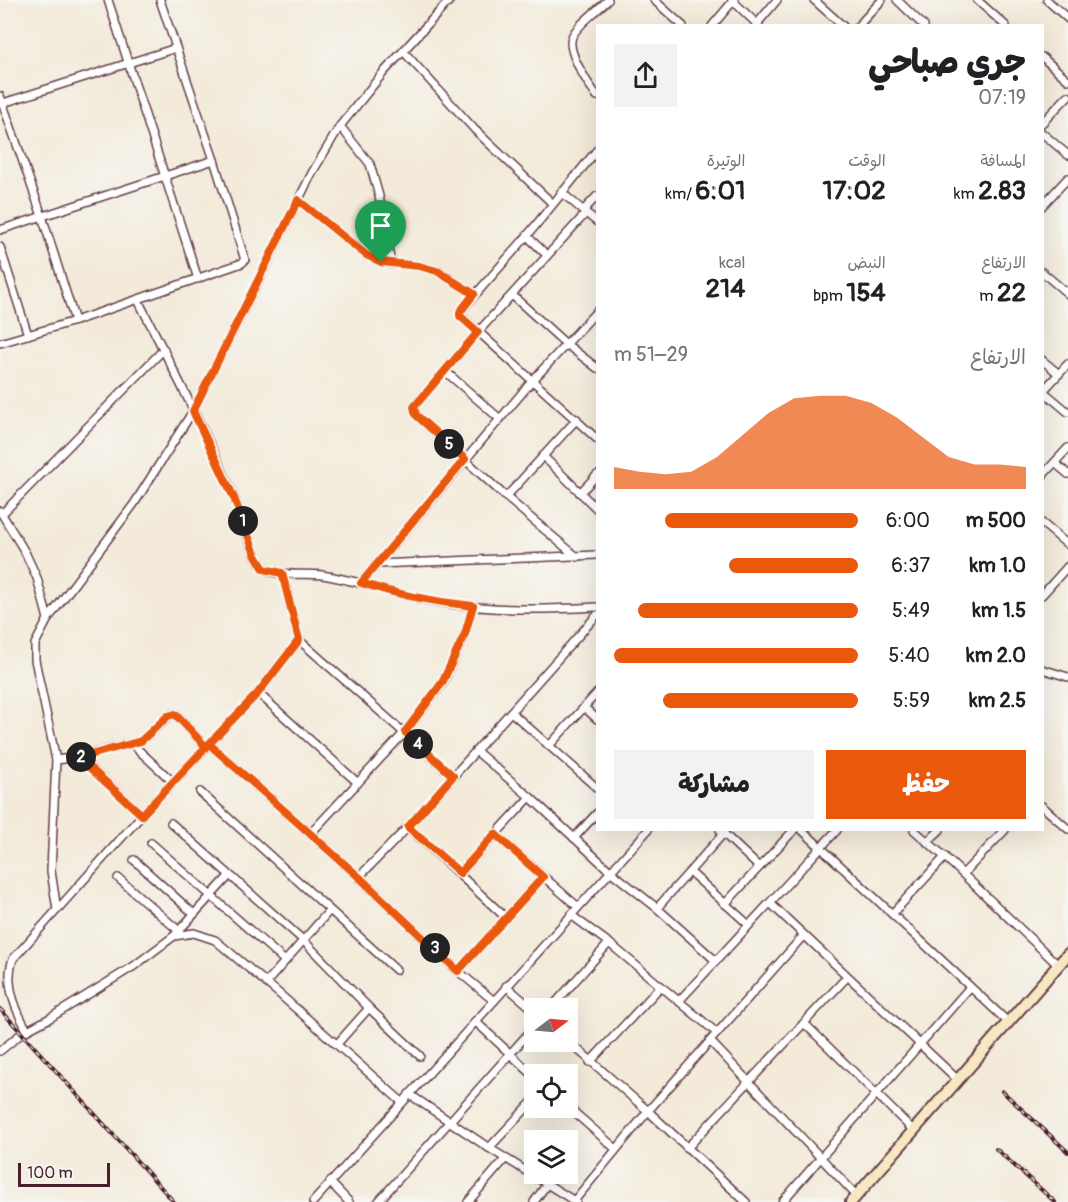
<!DOCTYPE html>
<html lang="ar">
<meta charset="utf-8">
<style>
body{margin:0;font-family:Pangolin,"Playpen Sans Arabic",sans-serif;background:#f2f2f2;color:#202124;direction:rtl;height:100vh;display:flex;flex-direction:column;font-size:22px;white-space:nowrap}
*{box-sizing:border-box;margin:0}
p{font-size:20px;color:#757577}
.icon{flex:none;width:33px;height:33px;fill:none;stroke:currentColor;stroke-width:2;stroke-linecap:round;stroke-linejoin:round}
.map{position:relative;flex:1;overflow:hidden;direction:ltr}
.panel{position:absolute;left:596px;top:24px;width:448px;height:807px;display:flex;flex-direction:column;background:#fff;border-radius:0px;box-shadow:0 6px 24px #0002;direction:rtl}
.panel>*{flex:none}
.needle{width:39px;rotate:74deg}
.controls{position:absolute;left:524px;top:998px;display:grid;gap:12px}
.controls a{display:grid;place-items:center;width:54px;height:54px;border-radius:0px;background:#fff;box-shadow:0 6px 24px #0002;font-size:30px}
.scale{position:absolute;left:18px;bottom:15px;width:92px;box-sizing:border-box;padding-left:6px;border:3px solid #4a1f2b;border-top:0;font-size:16px;line-height:21px;white-space:nowrap;color:#4a1f2b;-webkit-text-stroke:4px #f6f6f2;paint-order:stroke}
.pin{position:absolute;display:grid;place-items:center;width:51px;height:51px;color:#fff;margin:-62px -26px;border-radius:50% 50% 50% 0;rotate:-45deg;box-shadow:0 0 6px #0007}
.pin .icon{rotate:45deg}
.km{position:absolute;width:30px;height:30px;margin:-15px;border-radius:50%;background:#222;color:#fff;font-size:16px;line-height:30px;text-align:center}
.round{display:grid;place-items:center;flex:none;width:63px;height:63px;border-radius:0px;background:#f2f2f2}
.head{display:flex;align-items:center;justify-content:space-between;height:102px;padding:0 18px}
h1{font-size:33px;font-weight:800;line-height:45px}
.stats{display:grid;grid-template-columns:repeat(3,1fr);gap:9px;height:102px;padding:6px 18px}
.stats div{display:grid;align-content:center}
.stats b{font-size:26px;font-weight:800}
.stats small{font-size:16px;font-weight:400}
.stats p{font-size:16px}
.chart{height:168px;padding:12px 18px}
.chart p{display:flex;justify-content:space-between}
.chart svg{width:100%;height:108px;margin-top:6px;fill:#ea580c;opacity:.7}
.button{display:flex;gap:12px;margin-top:auto;padding:12px 18px}
.button a{flex:1;height:69px;border-radius:0px;background:#ea580c;color:#fff;font-size:24px;font-weight:800;line-height:69px;text-align:center}
.button a+a{background:#f2f2f2;color:#202124}
ul{padding:0 18px;list-style:none;font-size:20px}
li{display:grid;grid-template-columns:96px 72px 1fr;align-items:center;height:45px}
li i{height:15px;border-radius:8px;background:#ea580c}
.map>svg:first-child{display:block}
</style>
<div class="map">
<svg width="1068" height="1202" viewBox="0 0 1068 1202">
<rect width="100%" height="100%" fill="#f6f6f2"/>
<filter id="ink" filterUnits="userSpaceOnUse"><feTurbulence type="fractalNoise" baseFrequency=".0167" numOctaves="2"/><feDisplacementMap in="SourceGraphic" scale="12" xChannelSelector="R" yChannelSelector="G"/><feConvolveMatrix kernelMatrix="1 2 1 2 8 2 1 2 1" color-interpolation-filters="sRGB"/></filter>
<filter id="wash" filterUnits="userSpaceOnUse"><feTurbulence type="fractalNoise" baseFrequency=".008" numOctaves="4" result="noise"/><feDisplacementMap in="SourceGraphic" scale="24" xChannelSelector="R" yChannelSelector="G"/><feGaussianBlur stdDeviation="1.35" result="paint"/><feColorMatrix in="noise" values="0 0 0 0 0 0 0 0 0 0 0 0 0 0 0 0 0 1.4 0 .05"/><feComposite in="paint" operator="in"/></filter>
<g filter="url(#wash)">
<rect width="100%" height="100%" fill="#f3ead9"/>
</g>
<g filter="url(#ink)">
<g fill="none" stroke-linecap="round" stroke-linejoin="round">
<g stroke="#633d45" stroke-width="10">
<g id="street">
<path d="M108,0L198,279"/>
<path d="M654,0L683,26"/>
<path d="M732,0L759,26"/>
<path d="M814,0L843,26"/>
<path d="M897,0L924,26"/>
<path d="M977,0L1006,26"/>
<path d="M1047,0L1068,19"/>
<path d="M756,25L777,0"/>
<path d="M712,26L734,0"/>
<path d="M858,26L882,0"/>
<path d="M404,52L475,130L552,203"/>
<path d="M1042,57L1068,80"/>
<path d="M0,96L42,216L75,321"/>
<path d="M597,96C588,84 566,51 572,37C576,26 599,9 608,0"/>
<path d="M0,104L176,48"/>
<path d="M1042,123L1068,96"/>
<path d="M340,126L370,164L379,196L391,264"/>
<path d="M1042,133L1068,155"/>
<path d="M597,150L527,236L460,312L461,316L597,439"/>
<path d="M561,192L597,222"/>
<path d="M298,200L366,255L381,262L419,266L437,271L474,294"/>
<path d="M1042,206L1068,178"/>
<path d="M583,211L597,196"/>
<path d="M0,230L214,160"/>
<path d="M527,236L547,255"/>
<path d="M0,247L28,335"/>
<path d="M1042,272L1068,294"/>
<path d="M513,296L566,344L597,368"/>
<path d="M138,300C171,365 205,430 234,497C241,514 252,557 264,568C274,577 308,573 322,575C362,581 399,596 438,602C491,611 544,610 597,607"/>
<path d="M0,343L75,321L242,263L245,260L214,160L160,0"/>
<path d="M1042,360L1059,374"/>
<path d="M445,371L500,419"/>
<path d="M1043,391L1068,412"/>
<path d="M1042,392L1068,364"/>
<path d="M543,456L597,509"/>
<path d="M1055,463L1068,474"/>
<path d="M1042,476L1068,448"/>
<path d="M580,493L597,475"/>
<path d="M506,497L577,419"/>
<path d="M0,511L25,552L37,578L48,619"/>
<path d="M2,514L164,349"/>
<path d="M1042,523L1068,545"/>
<path d="M577,557L506,497L416,415L414,407L478,332L586,213"/>
<path d="M377,564L597,555"/>
<path d="M361,583L533,380L597,311"/>
<path d="M1042,595L1068,566"/>
<path d="M299,640L453,776"/>
<path d="M1042,669L1068,677"/>
<path d="M258,693L358,783"/>
<path d="M584,707L597,719"/>
<path d="M511,712L597,788"/>
<path d="M132,744L173,782"/>
<path d="M209,744L359,877L458,971L494,1001"/>
<path d="M549,746L597,693"/>
<path d="M476,751L530,797L610,871L657,908L716,961"/>
<path d="M79,757L142,815"/>
<path d="M56,760L79,757L141,741L172,714H175L206,747"/>
<path d="M200,792L396,970"/>
<path d="M1042,806L1068,829"/>
<path d="M171,823L303,940L369,1008L420,1056"/>
<path d="M408,827L505,917"/>
<path d="M720,830L759,867"/>
<path d="M802,830L1008,1022"/>
<path d="M914,830L945,857L1058,965"/>
<path d="M310,834L405,732L443,683L465,634L473,606"/>
<path d="M495,834L578,907"/>
<path d="M574,838L597,813"/>
<path d="M927,842L940,830"/>
<path d="M151,843L285,961"/>
<path d="M134,860L194,914"/>
<path d="M690,872L749,925"/>
<path d="M460,873L530,797"/>
<path d="M963,874L1005,830"/>
<path d="M359,877L408,827L597,615"/>
<path d="M118,878L179,931"/>
<path d="M770,903L958,1080"/>
<path d="M725,904L794,830"/>
<path d="M657,908L724,833"/>
<path d="M57,910L51,871L56,760L35,660V644L48,619L134,504L193,411L312,173L340,126L383,73L450,0"/>
<path d="M892,914L945,857"/>
<path d="M571,915L609,943L717,1033"/>
<path d="M174,936L229,876"/>
<path d="M458,971L543,877"/>
<path d="M266,983L329,911"/>
<path d="M506,986L534,1010"/>
<path d="M679,1001L837,830"/>
<path d="M551,1008L609,943"/>
<path d="M475,1021L534,1076"/>
<path d="M804,1023L913,1130"/>
<path d="M27,1030C15,1009 4,983 13,959L150,806L258,693L299,640L282,573"/>
<path d="M567,1040L648,1111L746,1202"/>
<path d="M710,1041L857,1196"/>
<path d="M337,1044L369,1008"/>
<path d="M0,1051L22,1033L50,1018L134,966L174,936L194,933L215,940L276,991L402,1102"/>
<path d="M590,1062L661,986"/>
<path d="M409,1094L489,1148L576,1202"/>
<path d="M567,1106L616,1149"/>
<path d="M489,1148L534,1100"/>
<path d="M687,1148L847,977"/>
<path d="M330,1182L349,1202"/>
<path d="M574,1201L648,1111L804,935"/>
<path d="M313,1202L648,830"/>
<path d="M378,1202L534,1027"/>
<path d="M468,1202L505,1159"/>
<path d="M534,1202L547,1184"/>
<path d="M782,1202L970,987"/>
</g>
</g>
<g stroke="#633d45" stroke-width="14">
<path id="secondary" d="M851,1202L1068,954"/>
</g>
<use href="#street" stroke="#fff" stroke-width="7"/>
<use href="#secondary" stroke="#f7e8c3" stroke-width="10"/>
<g stroke="#4a1f2b" stroke-width="4">
<g id="rail">
<path d="M0,1009L174,1202"/>
<path d="M1002,1091L1068,1152"/>
<path d="M996,1149L1055,1202"/>
</g>
</g>
<use href="#rail" stroke="#f6f6f2" stroke-width="1.5" stroke-dasharray="4.5" stroke-linecap="butt"/>
</g>
</g>
<g fill="none" stroke-linecap="round" stroke-linejoin="round" filter="url(#ink)">
<g stroke="#fff" stroke-width="12">
<path id="route" d="M381,262L366,255L298,200L193,411L234,498L255,554L264,569L282,573L299,640L258,693L209,744L206,747C185,770 163,792 142,815L79,758L141,741L168,716L175,714L206,747L209,744L359,877L458,971L543,877L495,834L460,873L408,827L453,776L405,732L442,683L465,634L473,606C434,602 398,595 361,583L465,459L416,415L414,407L478,332L460,316V312L474,294L437,271L419,266L381,262"/>
</g>
<use href="#route" stroke="#ea580c" stroke-width="8"/>
</g>
</svg>
<div class="controls">
<a><svg class="needle" viewBox="-14 -14 28 28"><path d="M0-13l5 13h-10z" fill="#e53935"/><path d="M0 13l5-13h-10z" fill="#757577"/></svg></a>
<a><svg class="icon" aria-label="locate" viewBox="0 0 24 24"><circle cx="12" cy="12" r="6"/><path d="M12 2v4M12 18v4M2 12h4M18 12h4"/></svg></a>
<a><svg class="icon" aria-label="layers" viewBox="0 0 24 24"><path d="M12 4l9 5-9 5-9-5zM3 14l9 5 9-5"/></svg></a>
</div>
<div class="scale">100 m</div>
<div class="pin" style="left:381px;top:262px;background:#1e9e55"><svg class="icon" aria-label="arrive" viewBox="0 0 24 24"><path d="M6 21V4h12l-3 4 3 4H6"/></svg></div>
<b class="km" style="left:243px;top:521px">1</b>
<b class="km" style="left:81px;top:757px">2</b>
<b class="km" style="left:435px;top:948px">3</b>
<b class="km" style="left:418px;top:744px">4</b>
<b class="km" style="left:449px;top:444px">5</b>
<section class="panel">
<div class="head"><div><h1>جري صباحي</h1><p>07:19</p></div><a class="round"><svg class="icon" aria-label="share" viewBox="0 0 24 24"><path d="M12 15V3M7 8l5-5 5 5M5 13v7h14v-7"/></svg></a></div>
<div class="stats">
<div><p>المسافة</p><b>2.83<small> km</small></b></div>
<div><p>الوقت</p><b>17:02</b></div>
<div><p>الوتيرة</p><b>6:01<small> /km</small></b></div>
</div>
<div class="stats">
<div><p>الارتفاع</p><b>22<small> m</small></b></div>
<div><p>النبض</p><b>154<small> bpm</small></b></div>
<div><p>kcal</p><b>214</b></div>
</div>
<div class="chart"><p><span>الارتفاع</span>29–51 m</p>
<svg viewBox="0 0 160 44" preserveAspectRatio="none"><path d="M0 44V35L10 37L20 38L30 37L40 31L50 22L60 13L70 7L80 6L90 6L100 9L110 15L120 23L130 31L140 34L150 34L160 35V44z"/></svg>
</div>
<ul>
<li><b>500 m</b>6:00<i style="width:79%"></i></li>
<li><b>1.0 km</b>6:37<i style="width:53%"></i></li>
<li><b>1.5 km</b>5:49<i style="width:90%"></i></li>
<li><b>2.0 km</b>5:40<i style="width:100%"></i></li>
<li><b>2.5 km</b>5:59<i style="width:80%"></i></li>
</ul>
<div class="button"><a>حفظ</a><a>مشاركة</a></div>
</section>
</div>
